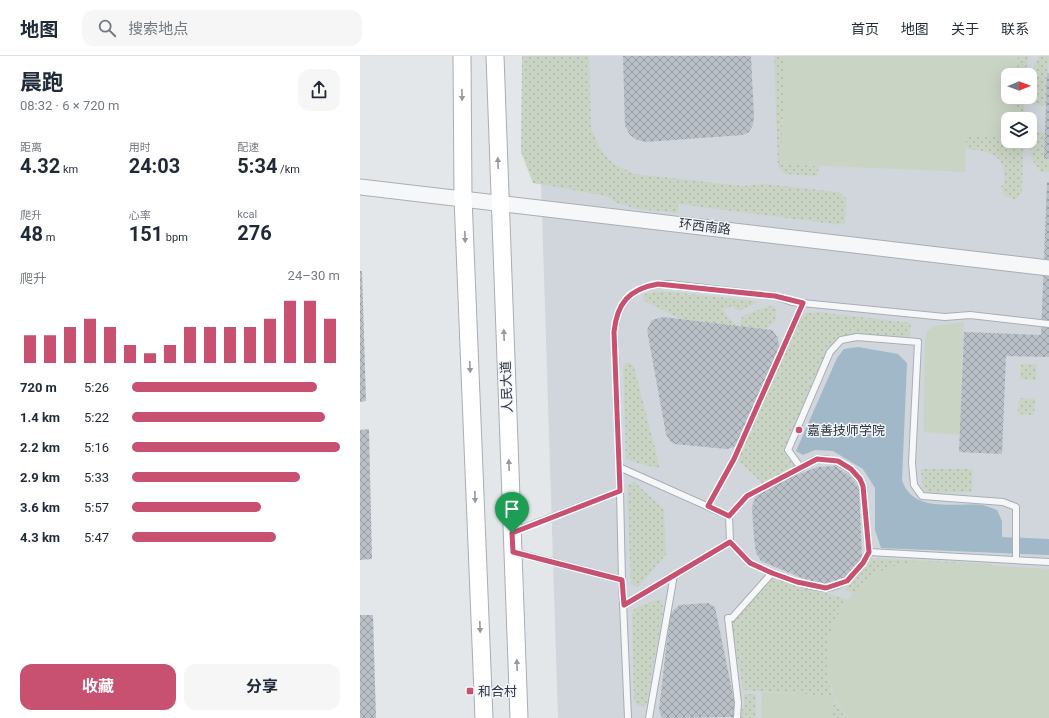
<!DOCTYPE html>
<html lang="zh">
<meta charset="utf-8">
<style>
body{margin:0;font-family:Roboto,"Noto Sans SC",sans-serif;background:#f6f6f7;color:#1f2937;height:100vh;display:flex;flex-direction:column;font-size:15px;white-space:nowrap}
*{box-sizing:border-box;margin:0}
p{font-size:13px;color:#747a83}
.icon{flex:none;width:22px;height:22px;fill:none;stroke:currentColor;stroke-width:2;stroke-linecap:round;stroke-linejoin:round}
.map{position:relative;flex:1;overflow:hidden}
.panel{display:flex;flex-direction:column;background:#fff;width:360px}
.panel>*{flex:none}
.needle{width:26px;rotate:89deg}
.fabs{position:absolute;left:641px;top:12px;display:grid;gap:8px}
.fabs a{display:grid;place-items:center;width:36px;height:36px;border-radius:8px;background:#fff;box-shadow:0 4px 16px #0002;font-size:20px}
.pin{position:absolute;display:grid;place-items:center;width:34px;height:34px;color:#fff;margin:-41px -17px;border-radius:50% 50% 50% 0;rotate:-45deg;box-shadow:0 0 4px #0007}
.pin .icon{rotate:45deg}
.round{display:grid;place-items:center;flex:none;width:42px;height:42px;border-radius:12px;background:#f6f6f7}
.headline{display:flex;align-items:center;justify-content:space-between;height:68px;padding:0 20px}
h1{font-size:22px;font-weight:700;line-height:30px}
.stats{display:grid;grid-template-columns:repeat(3,1fr);gap:6px;height:68px;padding:4px 20px}
.stats div{display:grid;align-content:center}
.stats b{font-size:20px;font-weight:700}
.stats small{font-size:11px;font-weight:400}
.stats p{font-size:11px}
.chart{height:112px;padding:8px 20px}
.chart p{display:flex;justify-content:space-between}
.chart svg{width:100%;height:72px;margin-top:4px;stroke:#c85070;stroke-width:6}
.action{display:flex;gap:8px;margin-top:auto;padding:8px 20px}
.action a{flex:1;height:46px;border-radius:12px;background:#c85070;color:#fff;font-size:16px;font-weight:700;line-height:46px;text-align:center}
.action a+a{background:#f6f6f7;color:#1f2937}
ul{padding:0 20px;list-style:none;font-size:13px}
li{display:grid;grid-template-columns:64px 48px 1fr;align-items:center;height:30px}
li i{height:10px;border-radius:5px;background:#c85070}
header{display:flex;align-items:center;gap:24px;box-sizing:border-box;height:56px;padding:0 20px;background:#fff;border-bottom:1px solid #e0e1e3}
header strong{font-size:19px}
nav{display:flex;gap:22px;margin-inline-start:auto;font-size:14px}
.search{width:280px;height:36px;background:#f6f6f7;display:flex;align-items:center;gap:10px;box-sizing:border-box;padding:0 14px;border-radius:12px;color:#747a83;font-size:15px}
main{display:flex;flex:1;min-height:0}
.map>svg:first-child{display:block}
</style>
<header>
<strong>地图</strong>
<div class="search"><svg class="icon" aria-label="search" viewBox="0 0 24 24"><circle cx="10" cy="10" r="6"/><path d="M15 15l6 6"/></svg>搜索地点</div>
<nav><a>首页</a><a>地图</a><a>关于</a><a>联系</a></nav>
</header>
<main>
<section class="panel">
<div class="headline"><div><h1>晨跑</h1><p>08:32 · 6 × 720 m</p></div><a class="round"><svg class="icon" aria-label="share" viewBox="0 0 24 24"><path d="M12 15V3M7 8l5-5 5 5M5 13v7h14v-7"/></svg></a></div>
<div class="stats">
<div><p>距离</p><b>4.32<small> km</small></b></div>
<div><p>用时</p><b>24:03</b></div>
<div><p>配速</p><b>5:34<small> /km</small></b></div>
</div>
<div class="stats">
<div><p>爬升</p><b>48<small> m</small></b></div>
<div><p>心率</p><b>151<small> bpm</small></b></div>
<div><p>kcal</p><b>276</b></div>
</div>
<div class="chart"><p><span>爬升</span>24–30 m</p>
<svg viewBox="0 0 160 44" preserveAspectRatio="none"><path d="M5 44V27M15 44V27M25 44V22M35 44V17M45 44V22M55 44V33M65 44V38M75 44V33M85 44V22M95 44V22M105 44V22M115 44V22M125 44V17M135 44V6M145 44V6M155 44V17"/></svg>
</div>
<ul>
<li><b>720 m</b>5:26<i style="width:89%"></i></li>
<li><b>1.4 km</b>5:22<i style="width:93%"></i></li>
<li><b>2.2 km</b>5:16<i style="width:100%"></i></li>
<li><b>2.9 km</b>5:33<i style="width:81%"></i></li>
<li><b>3.6 km</b>5:57<i style="width:62%"></i></li>
<li><b>4.3 km</b>5:47<i style="width:69%"></i></li>
</ul>
<div class="action"><a>收藏</a><a>分享</a></div>
</section>
<div class="map">
<svg width="689" height="662" viewBox="0 0 689 662">
<defs>
<pattern id="grass-dots" width="8" height="8" patternUnits="userSpaceOnUse"><rect width="8" height="8" fill="#cad4c4"/><path d="M2 2h.1M6 6h.1" fill="none" stroke="#aeb7aa" stroke-width="1.8" stroke-linecap="round"/></pattern>
<pattern id="building-cross-hatch" width="8" height="8" patternUnits="userSpaceOnUse"><rect width="8" height="8" fill="#bac0c7"/><path d="M0 0l8 8M0 8l8-8" fill="none" stroke="#979da3"/></pattern>
</defs>
<rect width="100%" height="100%" fill="#e3e7ea"/>
<path fill="#d1d6dc" fill-rule="evenodd" d="M177,0H689V662H198ZM648,19H670V41H648ZM648,63H670V85H648Z"/>
<g fill="url(#grass-dots)">
<path d="M162,0H229L231,72L238,88L245,99L255,109L275,118L383,130L404,128L479,136L486,142L485,167L481,169L318,148V157L278,153L257,147L247,140L173,127L161,96Z"/>
<path d="M414,0H425L421,108L459,110L457,120L425,118L418,111Z"/>
<path d="M658,0H669L665,19H657Z"/>
<path d="M680,0H689L686,50L675,49L676,45L672,44C673,31 670,10 680,0Z"/>
<path d="M657,41H664V63H656Z"/>
<path d="M674,76H685L684,102L689,103V116H682C670,105 670,96 670,80Z"/>
<path d="M606,79L648,80V85H663L662,135L658,142L654,143L644,140L641,130L644,129C646,99 633,95 606,93Z"/>
<path d="M303,235L394,245L398,246L379,255L372,250L363,254L366,259L377,270L321,263L283,244L284,238Z"/>
<path d="M409,250H414L417,255L415,266L406,273L380,270L382,260Z"/>
<path d="M458,256L551,267L549,283C525,281 492,271 472,288L425,394L426,401L437,410L404,429L380,406L378,398L440,261L446,257Z"/>
<path d="M269,306L274,311L298,404L299,411L297,412L271,405L266,402L263,312L264,308Z"/>
<path d="M661,308H677L676,324L660,323Z"/>
<path d="M659,342L675,343L674,359L658,358Z"/>
<path d="M561,413H613L612,436L569,437L563,435Z"/>
<path d="M274,426L304,453L306,499L278,531L271,528L267,432L268,429Z"/>
<path d="M509,502L632,508V510L557,505L500,529L493,538L487,535L484,528Z"/>
<path d="M414,521L488,544C466,570 461,612 475,644C478,650 483,656 487,662H473L474,640L383,634L371,567Z"/>
<path d="M299,543L302,545L303,555L287,646L285,650L276,649L274,641L272,558L275,552Z"/>
<path d="M384,638H396V662H378L384,650Z"/>
</g>
<g fill="#cad4c4">
<path d="M425,0H658L657,19H648V41H657L656,63H648V80L606,79L605,116L421,108Z"/>
<path d="M604,266L600,379L565,376L563,373L565,285L567,275L574,270Z"/>
<path d="M557,505L689,513V662H487L474,640L473,662H401L402,636L474,640C472,631 468,622 467,613C463,572 489,528 527,512C536,509 547,507 557,505Z"/>
</g>
<path fill="#a0b8c8" d="M498,291L538,298L547,307L542,424C553,458 594,446 622,449C627,450 632,452 637,454L642,465V481L689,483V499L521,492L515,474V432L503,413L473,395L455,394L443,399L436,395L477,302L484,293Z"/>
<g fill="url(#building-cross-hatch)">
<path d="M263,0H391L394,61L393,69L389,76L383,79L286,86L277,84L270,79L265,70Z"/>
<path d="M687,17H689V103H684Z"/>
<path d="M687,126H689V301L646,300L642,398L599,396L604,276L681,279Z"/>
<path d="M0,215H2L6,345L0,346Z"/>
<path d="M303,261L412,274L418,282L419,292L379,386L374,391L367,393L314,388L310,385L306,378L287,274L292,264Z"/>
<path d="M9,373L12,503L0,504V374Z"/>
<path d="M475,410L490,420L499,432L502,502L499,510L483,525L469,531L454,527L401,505L396,497L394,482L392,451L396,438L412,429L457,411Z"/>
<path d="M348,547L355,551L376,654L373,661L302,662L299,654L310,558L319,549Z"/>
<path d="M0,559H13L16,662H0Z"/>
</g>
<g fill="none" stroke-linecap="round" stroke-linejoin="round">
<g stroke="#a8aeb4" stroke-width="8">
<g id="service">
<path d="M259,411L369,460L370,486L264,549"/>
<path d="M260,435L262,524"/>
<path d="M348,450L374,403L443,247"/>
<path d="M369,460L387,440L441,412"/>
<path d="M153,476L260,435L254,276C258,242 276,227 310,228L415,240L432,246L585,261L610,259L689,268"/>
<path d="M370,486L390,507L412,517"/>
<path d="M154,496L262,524L268,662"/>
<path d="M656,504V451L643,446L562,440L554,429L552,407L558,286L497,281L481,284L470,296L428,394L441,412C446,409 453,403 458,403C477,402 495,413 503,430L509,496L689,506"/>
<path d="M289,662L314,519"/>
<path d="M377,662L378,647L368,562H372L412,517C425,522 453,533 466,532C486,531 501,512 509,496"/>
</g>
</g>
<g stroke="#a8aeb4" stroke-width="17">
<path id="tertiary" d="M0,131L689,212"/>
</g>
<g stroke="#a8aeb4" stroke-width="19">
<g id="secondary">
<path d="M102,0L103,142L124,662"/>
<path d="M135,0L159,662"/>
</g>
</g>
<use href="#service" stroke="#f6f7f9" stroke-width="6"/>
<use href="#tertiary" stroke="#f6f7f9" stroke-width="15"/>
<use href="#secondary" stroke="#fff" stroke-width="17"/>
</g>
<defs><path id="oneway-solid" d="M-6-.8H1V-3.2L6.5 0L1 3.2V.8H-6Z"/></defs>
<g fill="#969aa0">
<use href="#oneway-solid" transform="translate(102 39) rotate(89)"/>
<use href="#oneway-solid" transform="translate(138 107) rotate(-92)"/>
<use href="#oneway-solid" transform="translate(105 181) rotate(88)"/>
<use href="#oneway-solid" transform="translate(144 279) rotate(-92)"/>
<use href="#oneway-solid" transform="translate(110 311) rotate(88)"/>
<use href="#oneway-solid" transform="translate(149 409) rotate(-92)"/>
<use href="#oneway-solid" transform="translate(115 441) rotate(88)"/>
<use href="#oneway-solid" transform="translate(120 571) rotate(88)"/>
<use href="#oneway-solid" transform="translate(157 609) rotate(-92)"/>
</g>
<g fill="none" stroke-linecap="round" stroke-linejoin="round">
<g stroke="#fff" stroke-width="8">
<path id="route" d="M298,228L415,240L443,247L374,403L348,450L369,460L387,440L457,403L478,405L491,413L500,423L503,430L509,496L503,507L487,525L466,532L437,526L412,517L390,507L370,486L264,549L262,524L153,496L152,477L260,435L254,276C257,247 269,233 298,228Z"/>
</g>
<use href="#route" stroke="#c85070" stroke-width="5"/>
</g>
<g fill="#c85070" stroke="#f3f5f8" stroke-width="1.5">
<circle cx="439" cy="374" r="4"/>
<rect x="106" y="631" width="8" height="8" rx="2"/>
</g>
<g text-anchor="middle" stroke-width="3" stroke-linejoin="round" paint-order="stroke">
<g font-size="13" fill="#2c3642" stroke="#f3f5f8">
<text transform="translate(345 170) rotate(7)" y="5">环西南路</text>
<text transform="translate(146 331) rotate(-92)" y="5">人民大道</text>
</g>
<g font-size="13" fill="#2c3642" stroke="#f3f5f8" text-anchor="start">
<text x="447" y="379">嘉善技师学院</text>
<text x="118" y="640">和合村</text>
</g>
</g>
</svg>
<div class="fabs">
<a><svg class="needle" viewBox="-14 -14 28 28"><path d="M0-13l5 13h-10z" fill="#e53935"/><path d="M0 13l5-13h-10z" fill="#747a83"/></svg></a>
<a><svg class="icon" aria-label="layers" viewBox="0 0 24 24"><path d="M12 4l9 5-9 5-9-5zM3 14l9 5 9-5"/></svg></a>
</div>
<div class="pin" style="left:152px;top:477px;background:#1e9e55"><svg class="icon" aria-label="arrive" viewBox="0 0 24 24"><path d="M6 21V4h12l-3 4 3 4H6"/></svg></div>
</div>
</main>
